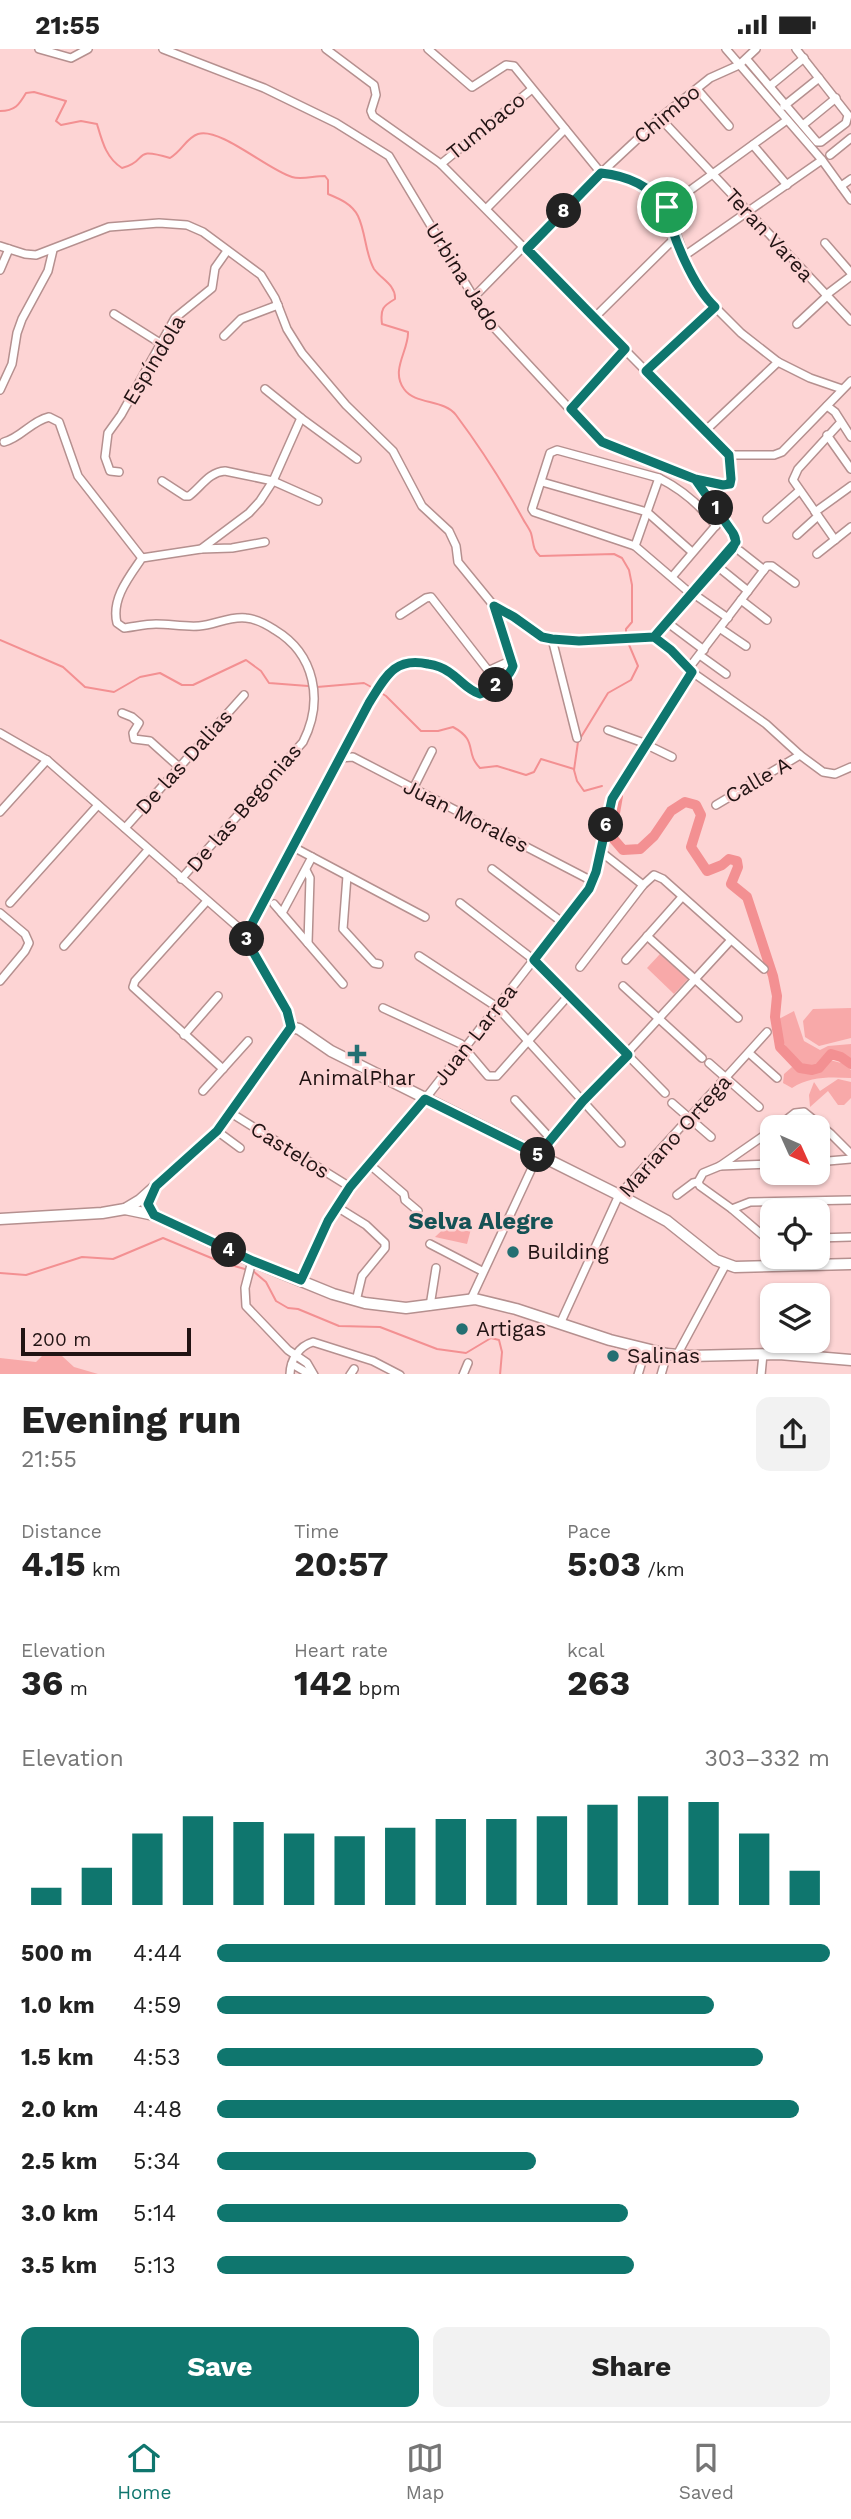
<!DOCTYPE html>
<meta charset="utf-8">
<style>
body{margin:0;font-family:"Work Sans",sans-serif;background:#f2f2f2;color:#222;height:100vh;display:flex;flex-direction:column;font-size:26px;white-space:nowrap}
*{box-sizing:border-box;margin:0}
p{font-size:23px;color:#767676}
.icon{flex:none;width:38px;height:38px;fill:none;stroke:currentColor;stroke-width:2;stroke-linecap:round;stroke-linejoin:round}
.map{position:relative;height:1325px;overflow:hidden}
.drawer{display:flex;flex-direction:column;background:#fff;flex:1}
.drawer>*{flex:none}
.needle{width:46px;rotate:135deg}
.tools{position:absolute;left:760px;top:1066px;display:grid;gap:14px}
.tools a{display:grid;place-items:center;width:70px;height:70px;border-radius:14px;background:#fff;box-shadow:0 2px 5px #0004;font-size:35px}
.scale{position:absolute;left:21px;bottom:18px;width:170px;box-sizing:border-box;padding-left:7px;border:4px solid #211313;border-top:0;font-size:19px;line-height:24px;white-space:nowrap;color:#211313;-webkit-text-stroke:5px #fdd4d4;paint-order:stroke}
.pin{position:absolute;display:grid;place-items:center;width:60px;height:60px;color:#fff;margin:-30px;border:4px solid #fff;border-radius:50%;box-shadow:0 2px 7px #0007}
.km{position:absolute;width:35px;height:35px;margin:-18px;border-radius:50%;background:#222;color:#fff;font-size:19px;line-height:35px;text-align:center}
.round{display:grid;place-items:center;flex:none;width:74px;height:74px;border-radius:14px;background:#f2f2f2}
.overview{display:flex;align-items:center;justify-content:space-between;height:119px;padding:0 21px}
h1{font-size:38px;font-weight:700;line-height:52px}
.figures{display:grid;grid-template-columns:repeat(3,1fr);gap:10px;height:119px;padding:7px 21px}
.figures div{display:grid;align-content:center}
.figures b{font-size:35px;font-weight:700}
.figures small{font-size:19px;font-weight:400}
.figures p{font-size:19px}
.chart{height:196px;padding:14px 21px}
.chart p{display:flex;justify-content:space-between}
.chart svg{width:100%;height:126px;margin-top:7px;stroke:#0f766e;stroke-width:6}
.button{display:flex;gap:14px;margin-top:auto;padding:14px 21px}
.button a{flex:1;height:80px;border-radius:14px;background:#0f766e;color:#fff;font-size:28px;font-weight:700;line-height:80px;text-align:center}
.button a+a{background:#f2f2f2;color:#222}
ul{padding:0 21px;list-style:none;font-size:23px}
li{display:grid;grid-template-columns:112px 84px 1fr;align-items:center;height:52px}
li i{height:18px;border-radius:9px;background:#0f766e}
.status{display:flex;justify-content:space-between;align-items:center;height:49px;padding:0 35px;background:#fff;direction:ltr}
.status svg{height:19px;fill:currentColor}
.tabs{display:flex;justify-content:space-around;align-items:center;height:98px;border-top:2px solid #e0e0e0;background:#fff;font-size:19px;color:#767676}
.tabs a{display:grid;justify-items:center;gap:4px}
.tabs .on{color:#0f766e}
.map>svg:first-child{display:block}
</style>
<div class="status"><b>21:55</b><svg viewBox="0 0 49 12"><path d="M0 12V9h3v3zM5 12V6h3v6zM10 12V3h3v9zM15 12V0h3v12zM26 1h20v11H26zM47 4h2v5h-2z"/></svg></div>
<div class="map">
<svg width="851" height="1326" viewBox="0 0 851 1326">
<rect width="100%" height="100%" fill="#fdd4d4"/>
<g fill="#f8a9a9">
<path d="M660,905L688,930L674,945L647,919Z"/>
<path d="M851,959V989L819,997L805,988L803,972L813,960Z"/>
<path d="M794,962L804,992L820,1001L828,997L851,995V1011L830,1001C825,1006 820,1015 813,1017C793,1022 780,986 775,972Z"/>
<path d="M830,1011L845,1015L851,1021V1029C830,1028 810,1027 792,1039L783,1034L784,1025L792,1018L800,1022L815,1025Z"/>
<path d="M838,1030L851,1033V1049L844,1056H838L828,1042L810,1058L809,1046L814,1033L820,1042Z"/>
<path d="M454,1170L471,1180L467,1195L435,1188Z"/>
<path d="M42,1307H62L74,1318L98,1325H0V1309L36,1313Z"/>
</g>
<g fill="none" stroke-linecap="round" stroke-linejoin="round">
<g stroke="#f39092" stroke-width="2">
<path d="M0,62C15,62 19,56 26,44L34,43L66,52L56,72L61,76L81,72L97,75C102,92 106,109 122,119C150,112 130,97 170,109C183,101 186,89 198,85C220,78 268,121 292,128C301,131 314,127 325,127L328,131V145C340,150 352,155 358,167C366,184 365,204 374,220C381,230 396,236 395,250C383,257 380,260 382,275L408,283C409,301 390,321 404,340C415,356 444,350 456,366C480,398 503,434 523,470C525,474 529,479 531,484C534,494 532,500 540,507L614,505L622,509L629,521L632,536V573L626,580V585"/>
<path d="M0,591L63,618L85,638L114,643L140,628L160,624L182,636H193L246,611L261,622L269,634L308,637"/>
<path d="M317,638L364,634L373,639"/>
<path d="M378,642L386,647L421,682H438L453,678C479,692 464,703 480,719L497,717L526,726L534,723L541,710L574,720"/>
<path d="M602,737L584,742L577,732L574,721L578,693L608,644L631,631L638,617L627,591"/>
<path d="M253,1222L266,1233L276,1252L288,1259L298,1260L339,1277L380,1278L437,1300L466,1304L491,1289L499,1291L502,1303L500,1326"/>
<path d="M0,1224L26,1226L82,1208L113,1210L163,1189L221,1213L248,1221"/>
</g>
<path stroke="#f39092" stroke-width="10" d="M618,747L611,787L623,801L640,800L654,787L671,762L685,753L696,756L701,766L691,798L707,822L722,816L729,810L737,812L738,818L731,835L747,848L773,927L777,947L775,968L780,998L800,1019L812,1021L819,1019L831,1005L841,1008L851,1015"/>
<g stroke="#b5908f" stroke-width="10">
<g id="street">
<path d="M39,0L71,9L88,0"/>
<path d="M163,0L264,39L336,74L389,107L488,272L591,383L602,393L643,410L695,430L727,436L731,432L729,406H774L782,403L851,332"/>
<path d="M326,0L374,36L376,46L371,62L373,67L441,115L729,406"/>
<path d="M428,0L472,38L506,16L514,17L601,124L629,129L644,137L657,146L667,158L688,218L709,252L741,284L778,313L810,329L842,340"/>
<path d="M726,0L822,111L851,151"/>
<path d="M749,13L817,93H821L846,74L848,66L796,0"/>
<path d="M770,37L804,9"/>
<path d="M697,40L729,77"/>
<path d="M784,57L819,29"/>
<path d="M660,69L851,272"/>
<path d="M803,76L836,49"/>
<path d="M753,96L787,136"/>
<path d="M830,106L851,89"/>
<path d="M441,115L532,40"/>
<path d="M841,137L851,130"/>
<path d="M667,158L787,71"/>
<path d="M487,159L565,80"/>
<path d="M825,194L851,224"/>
<path d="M0,197L25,205L36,206L109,178L159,174L187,176L203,183L261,226L275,249L287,280L302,304L346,356L393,402L422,457L449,482L456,497L458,513L494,557L514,567L542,588L565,592L654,588L671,601L692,623L766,675L800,706L823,723L835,725L851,718"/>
<path d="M527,200L601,124L660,69L710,29L739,16L756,0"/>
<path d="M684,207L822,111"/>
<path d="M0,221L9,200"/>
<path d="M826,246L851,227"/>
<path d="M474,248L524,197"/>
<path d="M114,265L160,294"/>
<path d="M594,269L676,188"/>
<path d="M797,275L827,247"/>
<path d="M224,287L241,270L278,256"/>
<path d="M646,322L715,258"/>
<path d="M265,340L301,369L357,410"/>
<path d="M0,341L12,315L17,284L22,270L48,222L53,201"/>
<path d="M827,357L835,363L851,388"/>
<path d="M571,360L626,300"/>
<path d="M705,382L778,313"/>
<path d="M827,386L851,420"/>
<path d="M4,393C21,389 31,372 49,368L59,373L78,427L142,509"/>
<path d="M119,423L110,422L105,408L108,384L121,366L175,269L212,239L215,219L227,202"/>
<path d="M162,432L185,447H189C201,438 209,423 225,422L273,432L318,452"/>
<path d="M542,433L647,463L692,503"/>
<path d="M815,463L851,437"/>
<path d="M767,470L799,442"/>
<path d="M797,486L818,467"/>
<path d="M835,491L793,431L798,420L840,374"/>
<path d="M635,497L659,429"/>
<path d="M201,500L232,499L265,493"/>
<path d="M740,502L764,521"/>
<path d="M817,505L851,478"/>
<path d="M722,521L748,542"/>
<path d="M672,528L718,474"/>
<path d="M691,545L635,497L534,463L532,460L550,404L557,401L659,429C681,440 701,457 716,477"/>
<path d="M698,548L728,569"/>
<path d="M741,551L767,571"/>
<path d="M400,566L426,549L431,548L487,620L490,621L512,611"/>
<path d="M672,577L704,601"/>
<path d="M721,580L746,597"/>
<path d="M654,588L736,493L733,484L695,430"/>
<path d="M552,590L577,689"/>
<path d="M701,607L726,625"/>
<path d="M689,619L767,517H772L795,534"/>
<path d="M122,664L132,668L139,674L133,684L134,690L150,692L179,718"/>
<path d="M608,681L641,693L672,708"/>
<path d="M0,684L47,711L247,886"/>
<path d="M339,709L353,708L592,832"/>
<path d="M413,740L432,702"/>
<path d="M716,756L800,706"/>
<path d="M0,763L47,711"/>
<path d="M125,779L244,646"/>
<path d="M297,800L425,868"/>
<path d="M600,802L643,836"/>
<path d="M492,820L562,873"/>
<path d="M306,821L310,829L308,894"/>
<path d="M347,827L343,880L374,914L379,915"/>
<path d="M181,830L303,693C324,652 315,605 275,581C266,575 257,570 246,569C229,567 215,576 199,577C184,578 170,575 156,575C145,575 134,578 124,579L117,574C111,550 129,528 142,509L201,500L249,464L260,452L273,432L301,369"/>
<path d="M206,853L135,932L133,938L223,1020"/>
<path d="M10,854L98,756"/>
<path d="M460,854L534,911L665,1044"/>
<path d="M274,855L343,935"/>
<path d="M0,864L25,885L29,894L25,902L0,932"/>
<path d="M282,864L312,808"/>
<path d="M647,887L738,969"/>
<path d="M64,897L148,801"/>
<path d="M419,907L497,958L621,1094"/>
<path d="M626,911L682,848"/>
<path d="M580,918L643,836L654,826L663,830L764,920"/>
<path d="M623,937L702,1009"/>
<path d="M383,959L461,995L488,1027H497L569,946"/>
<path d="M291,978L287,962L248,894L247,884L255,866L369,654C376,642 383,628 395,619C410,607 436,613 451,624C460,631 470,645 482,644C488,644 491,640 495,636C503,630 510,626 513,617L494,558"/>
<path d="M184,986L218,947"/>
<path d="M749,1004L777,1029"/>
<path d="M709,1014L759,1058"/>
<path d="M203,1042L248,992"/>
<path d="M515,1051L551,1090"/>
<path d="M672,1054L711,1088"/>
<path d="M231,1064L350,1138"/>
<path d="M793,1067L794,1078"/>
<path d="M777,1078L795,1064L804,1063L831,1085L851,1105"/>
<path d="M772,1081L720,1117L703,1124L698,1133L700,1137L732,1160L750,1153L851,1151"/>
<path d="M217,1082L240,1099"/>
<path d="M817,1113L851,1110"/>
<path d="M369,1115L404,1145L405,1151L418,1162"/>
<path d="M720,1117L772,1115"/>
<path d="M677,1146L693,1134L698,1133"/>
<path d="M337,1158L366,1176L385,1194V1199L362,1227L356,1252"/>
<path d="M732,1160L766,1189L772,1191"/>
<path d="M817,1189L851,1188"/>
<path d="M430,1195L480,1221"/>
<path d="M252,1212L245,1239L246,1257L288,1301L307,1314L314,1326"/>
<path d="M301,1231L328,1172L350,1138L425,1050L589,840L596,823L612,750L692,623"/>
<path d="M471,1250L538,1106L583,1052L730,892"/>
<path d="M430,1257L436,1219"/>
<path d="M560,1275L619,1146L767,983"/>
<path d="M677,1306L726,1215"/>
<path d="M292,1315L311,1326"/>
<path d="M290,1326C290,1311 299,1297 313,1293L373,1312L400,1326"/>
<path d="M350,1326L354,1320"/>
<path d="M463,1326L468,1314"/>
<path d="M638,1326L646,1299"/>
<path d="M661,1326L667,1305"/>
<path d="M761,1326L763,1305"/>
</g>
</g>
<g stroke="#b5908f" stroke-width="13">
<g id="secondary">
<path d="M125,1160L154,1166L252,1212L333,1245L365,1254L406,1259L475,1250L516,1260L610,1291L667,1305L689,1307L779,1305L851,1311"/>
<path d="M0,1170L102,1164L125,1160L140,1151L217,1082L291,978L299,980L331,1002L619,1146L667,1172L716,1211L735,1218L851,1215"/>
</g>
</g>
<use href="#street" stroke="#fff" stroke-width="7"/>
<use href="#secondary" stroke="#fff" stroke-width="10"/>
</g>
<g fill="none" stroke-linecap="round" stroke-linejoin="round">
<g stroke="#fff" stroke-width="14">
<path id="route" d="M667,158C671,186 694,239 715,258L646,322L729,406L731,430L730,435L723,436L695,430L733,484L736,493L654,588L579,592L552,590L542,588L514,568L494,557L513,617C509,629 493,641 480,645C467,641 460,630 449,623C442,618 435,616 428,615C394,607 385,629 369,654L247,884L248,894L287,962L291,978L217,1082L156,1137L148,1155L154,1166L253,1212L301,1231L328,1172L350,1138L425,1050L538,1106L583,1052L628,1006L534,911L589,840L596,823L612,750L692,623L671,601L654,588L732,500C736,493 737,491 733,484L695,430L602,393L571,360L625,300L527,200L601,124C629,127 649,137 667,158"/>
</g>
<use href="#route" stroke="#0f766e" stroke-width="9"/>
</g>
<g fill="#246f72" stroke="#fdd4d4" stroke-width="2.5">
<path d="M353.5 994.5h7v7h7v7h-7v7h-7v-7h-7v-7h7z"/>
<circle cx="513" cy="1203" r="7"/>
<circle cx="462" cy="1280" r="7"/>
<circle cx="613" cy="1307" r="7"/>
</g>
<g text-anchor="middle" stroke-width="5" stroke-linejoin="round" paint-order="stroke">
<g font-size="21" fill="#211313" stroke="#fdd4d4">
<text transform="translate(667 65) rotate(-40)" y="7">Chimbo</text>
<text transform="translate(486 77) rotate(-39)" y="7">Tumbaco</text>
<text transform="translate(769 186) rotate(47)" y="7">Teran Varea</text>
<text transform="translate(463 228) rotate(58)" y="7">Urbina Jado</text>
<text transform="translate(154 311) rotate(-59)" y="7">Espíndola</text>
<text transform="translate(184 713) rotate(-48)" y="7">De las Dalias</text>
<text transform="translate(758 731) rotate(-30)" y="7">Calle A</text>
<text transform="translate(244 759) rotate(-49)" y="7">De las Begonias</text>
<text transform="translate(466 767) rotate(27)" y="7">Juan Morales</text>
<text transform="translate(475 986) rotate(-52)" y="7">Juan Larrea</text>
<text transform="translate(675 1087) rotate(-48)" y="7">Mariano Ortega</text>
<text transform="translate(290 1101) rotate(32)" y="7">Castelos</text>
</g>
<g font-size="21" fill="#211313" stroke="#fdd4d4" text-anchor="start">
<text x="357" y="1036" text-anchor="middle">AnimalPhar</text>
<text x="527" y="1210">Building</text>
<text x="476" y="1287">Artigas</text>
<text x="627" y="1314">Salinas</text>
</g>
<g font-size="24" font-weight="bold" fill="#155255" stroke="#fdd4d4">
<text x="481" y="1180">Selva Alegre</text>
</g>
</g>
</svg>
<div class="tools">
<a><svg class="needle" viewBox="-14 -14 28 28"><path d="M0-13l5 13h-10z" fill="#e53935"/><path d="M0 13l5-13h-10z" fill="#767676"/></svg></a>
<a><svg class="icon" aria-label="locate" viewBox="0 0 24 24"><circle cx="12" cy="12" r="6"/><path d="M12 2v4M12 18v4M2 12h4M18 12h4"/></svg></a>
<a><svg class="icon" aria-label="layers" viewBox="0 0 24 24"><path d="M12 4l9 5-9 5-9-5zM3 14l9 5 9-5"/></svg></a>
</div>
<div class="scale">200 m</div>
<div class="pin" style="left:667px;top:158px;background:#1e9e55"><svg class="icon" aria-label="arrive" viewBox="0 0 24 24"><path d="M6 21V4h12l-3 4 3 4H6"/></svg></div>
<b class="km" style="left:716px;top:459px">1</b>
<b class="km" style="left:496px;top:636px">2</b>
<b class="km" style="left:247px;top:890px">3</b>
<b class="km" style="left:229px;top:1201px">4</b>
<b class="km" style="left:538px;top:1106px">5</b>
<b class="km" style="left:606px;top:776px">6</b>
<b class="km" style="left:564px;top:162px">8</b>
</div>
<section class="drawer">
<div class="overview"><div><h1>Evening run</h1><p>21:55</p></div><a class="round"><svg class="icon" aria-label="share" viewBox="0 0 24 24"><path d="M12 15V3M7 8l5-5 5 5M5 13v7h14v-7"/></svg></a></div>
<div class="figures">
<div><p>Distance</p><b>4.15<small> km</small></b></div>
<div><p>Time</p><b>20:57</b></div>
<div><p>Pace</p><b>5:03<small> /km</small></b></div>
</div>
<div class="figures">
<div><p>Elevation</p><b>36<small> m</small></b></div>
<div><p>Heart rate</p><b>142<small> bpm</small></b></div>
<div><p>kcal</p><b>263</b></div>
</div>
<div class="chart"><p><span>Elevation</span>303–332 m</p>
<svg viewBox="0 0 160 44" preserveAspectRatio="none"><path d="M5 44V38M15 44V31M25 44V19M35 44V13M45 44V15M55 44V19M65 44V20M75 44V17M85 44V14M95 44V14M105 44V13M115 44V9M125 44V6M135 44V8M145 44V19M155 44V32"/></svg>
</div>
<ul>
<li><b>500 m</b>4:44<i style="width:100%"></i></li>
<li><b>1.0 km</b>4:59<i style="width:81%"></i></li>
<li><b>1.5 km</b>4:53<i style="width:89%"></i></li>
<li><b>2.0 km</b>4:48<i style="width:95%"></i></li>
<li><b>2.5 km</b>5:34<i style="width:52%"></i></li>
<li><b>3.0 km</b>5:14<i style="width:67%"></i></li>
<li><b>3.5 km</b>5:13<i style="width:68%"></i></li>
</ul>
<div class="button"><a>Save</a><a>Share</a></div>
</section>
<nav class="tabs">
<a class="on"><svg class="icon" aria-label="home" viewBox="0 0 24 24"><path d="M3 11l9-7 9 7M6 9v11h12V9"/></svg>Home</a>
<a><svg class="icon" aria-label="map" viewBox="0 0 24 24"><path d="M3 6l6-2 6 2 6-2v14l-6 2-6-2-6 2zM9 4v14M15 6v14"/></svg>Map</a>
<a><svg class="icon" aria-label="saved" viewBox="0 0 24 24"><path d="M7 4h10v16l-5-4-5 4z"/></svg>Saved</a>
</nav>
